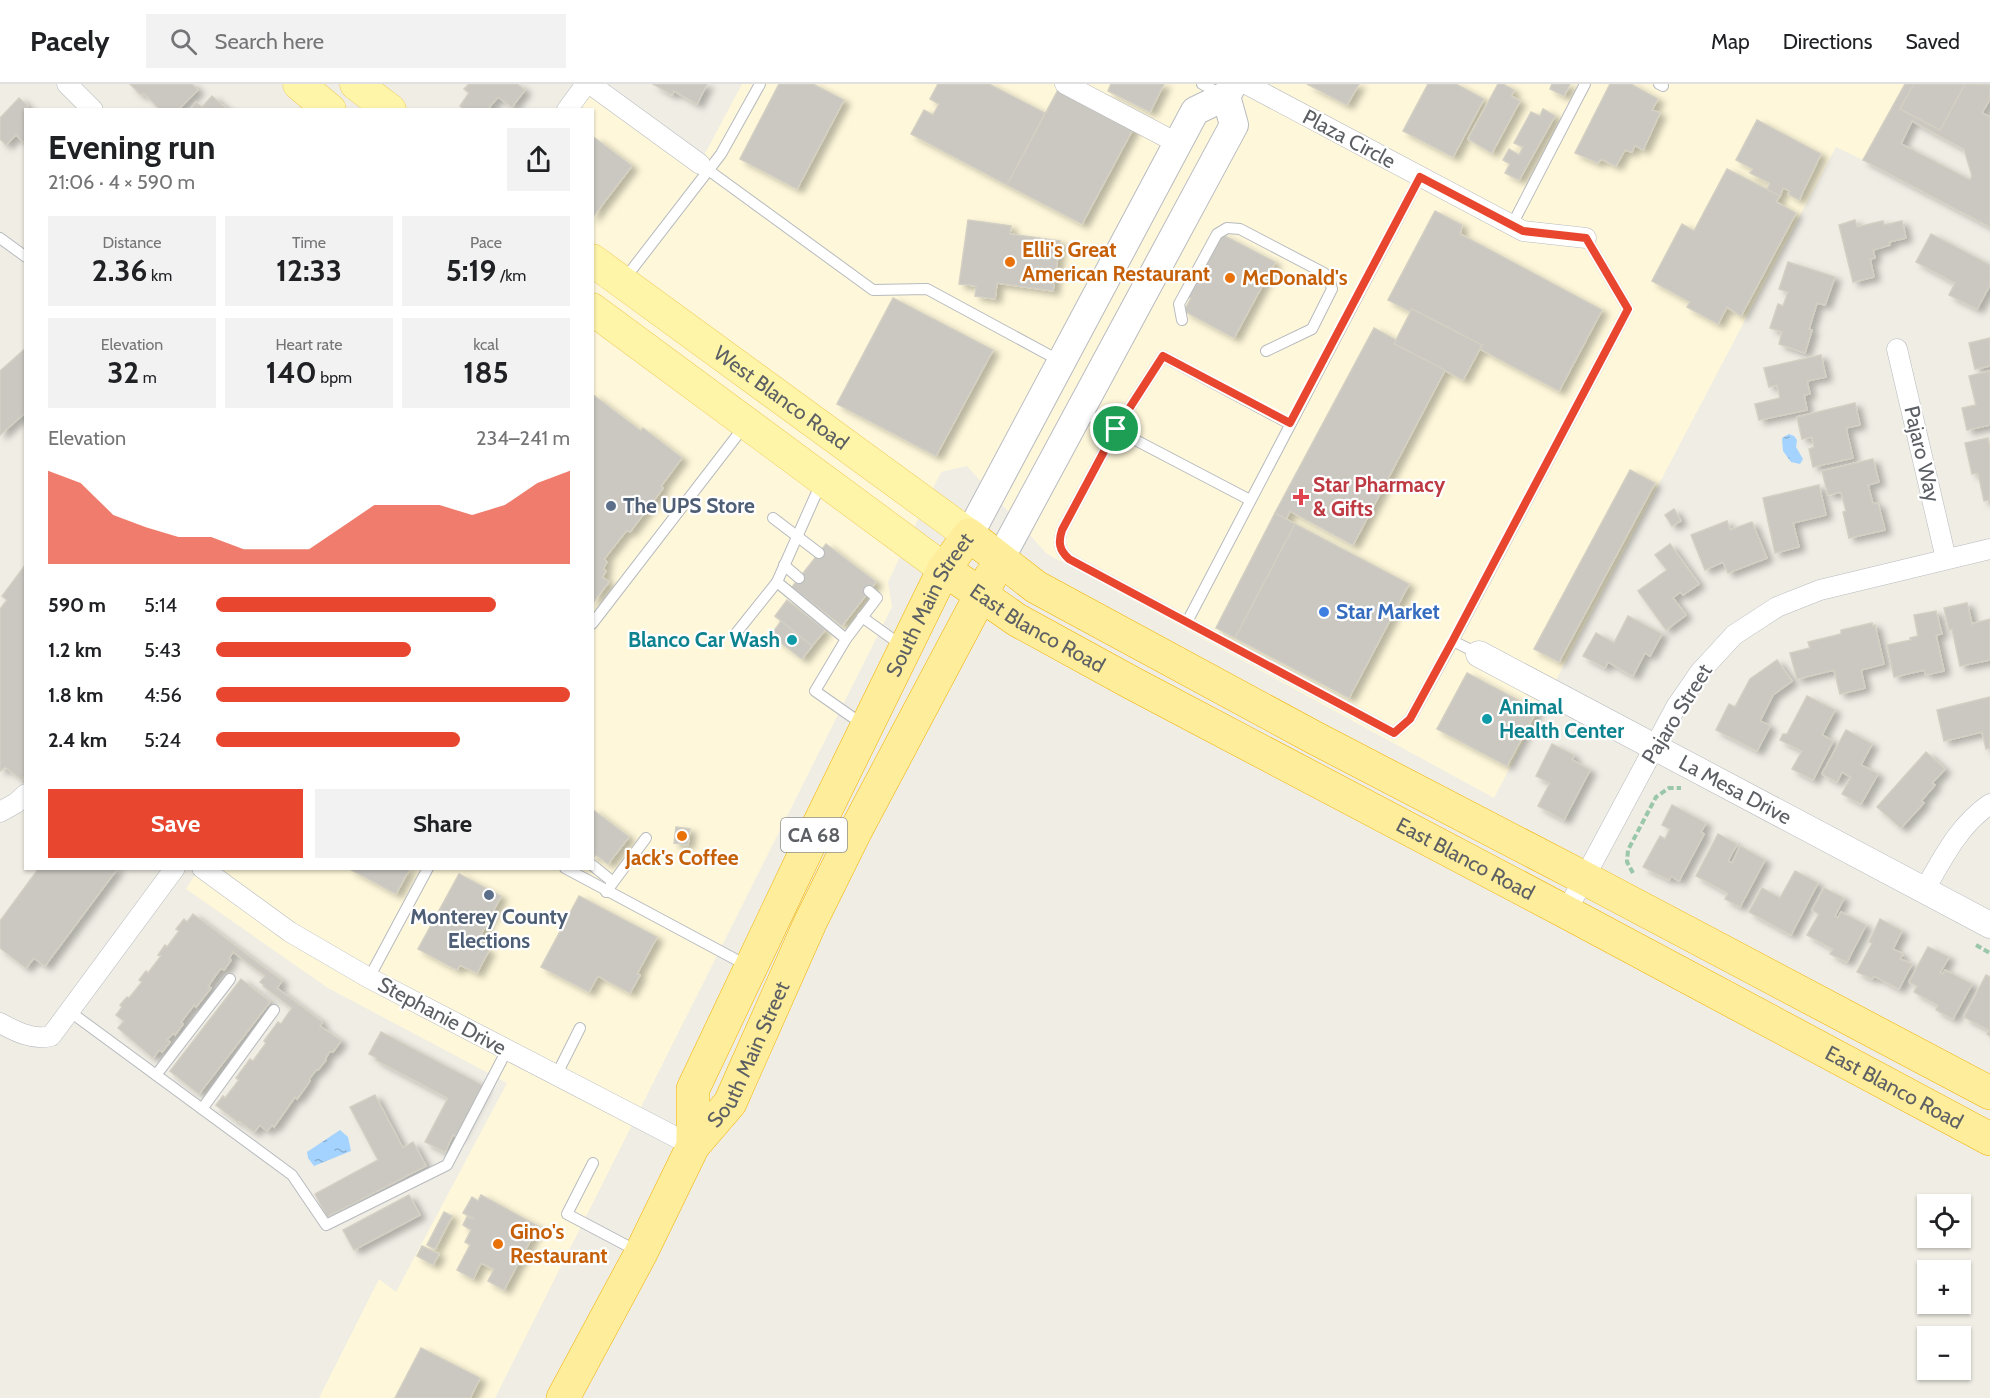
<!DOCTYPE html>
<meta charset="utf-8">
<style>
body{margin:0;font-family:Cabin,sans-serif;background:#f2f2f2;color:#202124;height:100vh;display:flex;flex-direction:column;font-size:22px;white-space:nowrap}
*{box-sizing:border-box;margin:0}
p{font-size:20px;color:#757577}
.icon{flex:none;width:33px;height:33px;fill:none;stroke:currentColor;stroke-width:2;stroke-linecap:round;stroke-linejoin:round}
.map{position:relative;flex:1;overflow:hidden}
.details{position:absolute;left:24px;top:24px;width:570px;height:762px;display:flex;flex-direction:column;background:#fff;border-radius:0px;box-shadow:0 2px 4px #0004}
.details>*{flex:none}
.tools{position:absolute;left:1917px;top:1110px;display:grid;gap:12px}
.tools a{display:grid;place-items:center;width:54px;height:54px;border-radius:0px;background:#fff;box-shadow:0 2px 4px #0004;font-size:30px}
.pin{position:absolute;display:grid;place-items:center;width:51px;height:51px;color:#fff;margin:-26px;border:3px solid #fff;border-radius:50%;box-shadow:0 2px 6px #0007}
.round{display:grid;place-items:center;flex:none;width:63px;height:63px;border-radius:0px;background:#f2f2f2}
.headline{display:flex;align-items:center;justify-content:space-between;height:102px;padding:0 24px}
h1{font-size:33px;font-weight:800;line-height:45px}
.metrics{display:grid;grid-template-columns:repeat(3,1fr);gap:9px;height:102px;padding:6px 24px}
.metrics div{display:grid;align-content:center;border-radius:0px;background:#f2f2f2;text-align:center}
.metrics b{font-size:30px;font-weight:800}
.metrics small{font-size:16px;font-weight:400}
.metrics p{font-size:16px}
.chart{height:168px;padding:12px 24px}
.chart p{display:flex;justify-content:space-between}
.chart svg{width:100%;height:108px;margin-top:6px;fill:#e94630;opacity:.7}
.cta{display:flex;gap:12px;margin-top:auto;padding:12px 24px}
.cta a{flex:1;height:69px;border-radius:0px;background:#e94630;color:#fff;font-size:24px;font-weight:800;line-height:69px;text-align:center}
.cta a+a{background:#f2f2f2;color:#202124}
ul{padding:0 24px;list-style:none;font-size:20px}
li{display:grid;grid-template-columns:96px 72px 1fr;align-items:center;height:45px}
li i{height:15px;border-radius:8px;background:#e94630}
header{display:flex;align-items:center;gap:36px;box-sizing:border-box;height:84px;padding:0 30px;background:#fff;border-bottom:2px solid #e0e0e0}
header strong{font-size:28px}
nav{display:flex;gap:33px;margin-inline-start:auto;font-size:21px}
.search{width:420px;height:54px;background:#f2f2f2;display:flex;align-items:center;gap:15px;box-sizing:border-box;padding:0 21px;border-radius:0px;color:#757577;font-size:22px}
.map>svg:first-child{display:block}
</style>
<header>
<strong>Pacely</strong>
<div class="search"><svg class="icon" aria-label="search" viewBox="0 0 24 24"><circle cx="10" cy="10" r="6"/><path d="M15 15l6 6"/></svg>Search here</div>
<nav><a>Map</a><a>Directions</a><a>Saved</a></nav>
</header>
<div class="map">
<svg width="1990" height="1314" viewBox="0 0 1990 1314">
<defs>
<pattern id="water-ripples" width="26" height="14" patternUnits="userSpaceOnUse" patternTransform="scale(1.5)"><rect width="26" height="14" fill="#a4d3ff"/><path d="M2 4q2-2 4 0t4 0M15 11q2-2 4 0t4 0" fill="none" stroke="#89afd2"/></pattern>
<filter id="shadow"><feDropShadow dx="6" dy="4" stdDeviation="3" flood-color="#0004"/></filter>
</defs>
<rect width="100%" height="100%" fill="#efede4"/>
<path fill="#fef7da" d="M586,0L700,79L742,0H1905L1863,76L1836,63L1494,714L1047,470L967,382L941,388L888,498L892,523L495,1314H319L379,1195L396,1208L507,999L328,904L186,805L199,784H592V26L566,25Z"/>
<g fill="url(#water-ripples)">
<path d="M1789,350L1794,352L1797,356L1796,363L1803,375L1800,380L1791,378L1783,367L1782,354Z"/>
<path d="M340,1046L348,1053L351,1067L314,1082L308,1074L307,1068Z"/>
</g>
<g fill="#cac8c1" stroke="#d3cfc3" stroke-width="1.5" fill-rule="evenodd" filter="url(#shadow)">
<path d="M130,0H192L198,6L178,26H160L144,9L141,11Z"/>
<path d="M469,0H517L525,6L512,23L498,13L487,26H464L460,22L469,9L464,5Z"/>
<path d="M653,0H707L697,20L674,7L672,11Z"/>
<path d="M779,0H813L844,16L797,105L740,75Z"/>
<path d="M938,0H989L1045,29L1007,101L911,50L924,26L933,31L939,20L930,15Z"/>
<path d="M1111,0H1164L1150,28L1108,7Z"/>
<path d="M1307,0H1359L1347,21Z"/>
<path d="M1428,0H1456L1484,15L1453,73L1403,47Z"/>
<path d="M1498,0H1503L1514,6L1511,12L1520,17L1492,69L1468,55Z"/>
<path d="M1552,0H1570L1564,12L1550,5Z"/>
<path d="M1610,0H1631L1658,15L1652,26L1660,29L1643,66L1635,61L1632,68L1625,66L1616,82L1601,75L1598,79L1575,69Z"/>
<path d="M1905,0H1914L1900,25L1940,46L1965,0L1990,1V15L1982,29L1990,33V143L1863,76ZM1912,37L1964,65L1972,92L1970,96L1901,60Z"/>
<path d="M1914,0H1965L1940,46L1900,25Z"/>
<path d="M1059,4L1134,43L1082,140L1007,101Z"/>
<path d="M212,12L228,26H190L196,18L202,23Z"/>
<path d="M19,14L28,22L25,25L26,60L16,51L6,61L0,55V34Z"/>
<path d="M1543,25L1555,32L1519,96L1505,89L1510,80L1503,76L1509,65L1519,71L1523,63L1514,59L1531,28L1540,32Z"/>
<path d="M1757,36L1821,70L1799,116L1788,110L1790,107L1783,104L1780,112L1767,106L1770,99L1750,89L1753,85L1736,76Z"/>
<path d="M595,54L632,82L592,134V57Z"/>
<path d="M1727,85L1780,112L1776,118L1796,129L1741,232L1727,223L1718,240L1687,223L1690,218L1652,197L1682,140L1694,147Z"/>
<path d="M1435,127L1462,141L1460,150L1602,226L1559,307L1480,265L1482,261L1412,225L1411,228L1388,216Z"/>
<path d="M968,136L1011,142L1010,150L1060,157L1053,207L997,199L995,215L975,212L976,202L959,200Z"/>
<path d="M1855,136L1857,143L1883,137L1884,141L1902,137L1906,154L1889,158L1890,161L1873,166L1875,174L1870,175L1874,193L1853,198L1839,141Z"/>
<path d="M1221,150L1275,178L1234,254L1184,227L1191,214L1185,211Z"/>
<path d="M1931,150L1990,181V201L1977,225L1949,211L1955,199L1916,178Z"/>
<path d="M1788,178L1835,193L1825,221L1817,219L1809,245L1812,246L1805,269L1779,260L1782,248L1770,244L1778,220L1783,222L1788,208L1779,205Z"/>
<path d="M893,214L993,266L936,372L837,320Z"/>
<path d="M1412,225L1482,261L1463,296L1394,260Z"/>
<path d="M1374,244L1396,256L1394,260L1445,286L1353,461L1290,427L1286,435L1275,429Z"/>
<path d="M1990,254V282L1975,285L1969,259Z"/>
<path d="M26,264V328L0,351V287Z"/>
<path d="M1821,271L1826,293L1807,297L1810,310L1804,311L1807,326L1759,336L1755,320L1780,314L1777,301L1769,303L1764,284Z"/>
<path d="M1990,287V341L1967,346L1962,324L1976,321L1969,292Z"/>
<path d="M592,310L641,347L643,344L682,374L661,402L663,404L630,448L627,446L604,475L607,478L603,485L606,487L602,493L609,498L592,520Z"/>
<path d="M1855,319L1860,341L1846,344L1853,374L1813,383L1809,365L1814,363L1812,353L1802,355L1797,333Z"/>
<path d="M1988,354L1990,365V416L1984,417L1978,389L1972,390L1965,359Z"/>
<path d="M1873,375L1879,398L1868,401L1873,420L1878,419L1885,446L1849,454L1843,428L1846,427L1841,408L1828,411L1822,387Z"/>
<path d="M1630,386L1655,399L1559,578L1534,565Z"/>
<path d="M1819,401L1826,431L1793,439L1799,463L1775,469L1763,414Z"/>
<path d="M1674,425L1681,437L1672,442L1665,431Z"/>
<path d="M1275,429L1295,440L1235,554L1216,544Z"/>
<path d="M1727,437L1730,446L1752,438L1767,474L1728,489L1723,478L1705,486L1691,451Z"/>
<path d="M1295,440L1409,500L1349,614L1235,554Z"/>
<path d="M826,460L876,498L842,542L792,503Z"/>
<path d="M1670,460L1699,500L1683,511L1680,508L1673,514L1686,531L1666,546L1638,507L1667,486L1655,471Z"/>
<path d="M26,480V691L22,696L5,683L1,687L0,686V525L7,516L2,512Z"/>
<path d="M787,516L825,546L812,562L775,532Z"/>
<path d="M1967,519L1972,540L1990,535V576L1960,582L1952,545L1949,546L1944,524Z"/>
<path d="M1936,527L1942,550L1936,551L1944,587L1926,591L1924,586L1894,593L1887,561L1911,556L1910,554L1918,552L1914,531Z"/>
<path d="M1628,532L1662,550L1650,572L1645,569L1633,592L1608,578L1605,584L1583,572L1596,549L1614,559Z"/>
<path d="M781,537L812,562L802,575L771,551Z"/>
<path d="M1872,539L1873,542L1875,541L1884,580L1861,586L1865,604L1840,610L1834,586L1797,595L1790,569L1810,564L1808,558L1841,550V546Z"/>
<path d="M1777,576L1792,597L1773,611L1760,637L1770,642L1757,667L1716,646L1729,620L1735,623L1750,595Z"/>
<path d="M1467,589L1537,626L1507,682L1437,645Z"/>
<path d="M1807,612L1835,626L1822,651L1833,657L1813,696L1792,685L1802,667L1780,656L1783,650H1787Z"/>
<path d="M1990,613V664L1986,665L1982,648L1944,657L1937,626Z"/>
<path d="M1846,646L1872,660L1861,681L1878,690L1861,720L1842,710L1851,693L1842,688L1837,698L1822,690Z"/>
<path d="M1552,660L1574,671L1572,676L1590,686L1564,736L1538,722L1550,699L1536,692Z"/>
<path d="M1926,668L1945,685L1932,699L1935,701L1921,717L1924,719L1901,744L1877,723Z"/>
<path d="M1672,721L1706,739L1701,748L1704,750L1679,797L1671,792L1669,796L1643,783L1660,752L1665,755L1670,745L1662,741Z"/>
<path d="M592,725L629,753L608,780L596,771L592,775Z"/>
<path d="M676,743L690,745L688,761L674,759Z"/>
<path d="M1718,750L1737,760L1728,777L1732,779L1740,762L1765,776L1740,823L1725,815L1728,809L1696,792Z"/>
<path d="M39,784H118L45,882L34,874L26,884L0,864V837Z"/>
<path d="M348,784H410L396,810Z"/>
<path d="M1795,787L1818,799L1791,851L1749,828L1762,804L1780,814Z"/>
<path d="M459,790L501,812L476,860L489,866L477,889L460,881L457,886L418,865Z"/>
<path d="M1824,804L1844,814L1835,832L1838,834L1841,828L1866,841L1847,878L1830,870L1833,865L1807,851L1819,830L1812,826Z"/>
<path d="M579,812L657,853L637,890L640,891L630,909L598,892L589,908L541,883Z"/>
<path d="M193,830L282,897L277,904L322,938L320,942L341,957L333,968L330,967L325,975L326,976L318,986L317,985L309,995L310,997L297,1015L295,1013L274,1043L272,1041L267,1047L260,1041L254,1048L239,1037L238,1038L216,1021L223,1012L225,1014L239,996L236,994L250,975L253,977L266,959L264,957L278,938L281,940L292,924L263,902L264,901L260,898L265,892L233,868L229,874L231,876L224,886L221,884L208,902L211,904L196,923L194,921L181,938L183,940L175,951L173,949L167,956L170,958L162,968L159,966L153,974L118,944L124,937L116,931L122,923L120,921L127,913L129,914L142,898L139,896L146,887L148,889L161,872L158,871L165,861L167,863L179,847L176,845L184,835L187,838Z"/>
<path d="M1880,835L1902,847L1893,865L1903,870L1900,875L1912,880L1899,905L1874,892L1872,895L1857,888L1872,859L1869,858Z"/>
<path d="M1928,863L1949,873L1940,889L1943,890L1945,886L1972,900L1953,935L1936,926L1938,921L1914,908L1917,902L1909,898Z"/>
<path d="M1986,891L1990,893V952L1987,950L1989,946L1964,933Z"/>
<path d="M241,895L270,918L199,1010L170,987Z"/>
<path d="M381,948L484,1002L457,1053L453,1051L445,1068L425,1058L448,1014L376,976L377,974L369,970Z"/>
<path d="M375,1011L403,1064L413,1058L426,1082L327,1133L315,1110L378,1076L350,1023Z"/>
<path d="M409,1111L420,1131L354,1166L343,1146Z"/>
<path d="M481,1111L538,1142L504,1206L488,1197L494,1185L481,1179L473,1195L457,1186L470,1161L465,1158L471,1146L463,1141L467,1133L474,1135L463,1129L472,1113L478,1117Z"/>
<path d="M444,1128L452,1132L435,1165L427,1161Z"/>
<path d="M422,1162L439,1170L433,1181L417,1172Z"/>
<path d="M421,1264L480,1294L470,1314H395Z"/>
</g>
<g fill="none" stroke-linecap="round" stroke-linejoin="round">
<g stroke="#b7babe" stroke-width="12">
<g id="service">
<path d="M1202,0L1220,9"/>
<path d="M1659,0L1663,2"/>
<path d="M700,80L873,206L927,205L1060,277"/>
<path d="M1512,141L1585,0"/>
<path d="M0,154L26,173"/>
<path d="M623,197L721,70L760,0"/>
<path d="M1182,236L1179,220L1217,150L1227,144L1240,145L1324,189L1329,194L1332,205L1312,245L1266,267"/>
<path d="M1080,327L1250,416"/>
<path d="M1290,340L1163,272L1116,345L1062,446C1058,458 1059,466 1069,475L1394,649L1410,635L1453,557L1479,570"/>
<path d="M773,434L819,469"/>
<path d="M784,481L799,494"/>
<path d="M777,498L821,399"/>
<path d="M862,533L901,561"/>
<path d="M1187,538L1420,93"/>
<path d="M592,540L746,340"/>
<path d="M737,548L777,498L846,555L815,607L865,642"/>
<path d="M846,555L877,514L869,507"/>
<path d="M1453,557L1628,225L1586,154"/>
<path d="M592,781L613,798"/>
<path d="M565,784L748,882"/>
<path d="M606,808L646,754"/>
<path d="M369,894L428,784"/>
<path d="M69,927L292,1091L326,1141L447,1081L507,966"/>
<path d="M156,991L230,895"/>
<path d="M556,992L580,944"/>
<path d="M202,1025L274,926"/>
<path d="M593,1079L567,1130L639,1168"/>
</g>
</g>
<g stroke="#b7babe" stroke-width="21">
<g id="minor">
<path d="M67,0L93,26"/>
<path d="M590,0L700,80"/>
<path d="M1065,0L1177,59"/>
<path d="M1246,0L1523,147L1586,154"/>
<path d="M567,26L586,0"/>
<path d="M1897,265L1946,475"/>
<path d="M0,728L16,719L26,710"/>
<path d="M202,784L290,848L369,894L693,1062"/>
<path d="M1925,805C1943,774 1959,741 1990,720"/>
<path d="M1566,828L1676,623L1700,588L1734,551L1777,523L1820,506L1990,465"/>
<path d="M0,939C15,947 33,957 51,952L175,784"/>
</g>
</g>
<g stroke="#b7babe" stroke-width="27">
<g id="tertiary">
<path id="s1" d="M1479,570L1990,841"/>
</g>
</g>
<g stroke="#b8bbc0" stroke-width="30">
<g id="secondary">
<path d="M969,451L1195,27L1226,12L1233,0"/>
<path d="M1000,475L1234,41L1226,12"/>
</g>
</g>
<g stroke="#f1cd5b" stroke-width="33">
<g id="primary">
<path d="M299,0L330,26"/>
<path d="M356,0L390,26"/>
<path id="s2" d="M592,176L969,451"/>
<path d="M592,225L944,485"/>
</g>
</g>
<g stroke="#f2b101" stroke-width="34">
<g id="trunk">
<path id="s3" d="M944,485L1017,536L1132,599L1566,828L1990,1055"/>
<path id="s4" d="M693,1062V1005L817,744L944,485L969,451L1036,503L1315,654L1584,794L1990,1009"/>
<path id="s5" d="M563,1314L641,1169L693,1062L730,1019L810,839L855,748L991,492"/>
</g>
</g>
<g stroke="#9ac7a9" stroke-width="4" stroke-dasharray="6 3" stroke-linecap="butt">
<path d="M1633,789L1627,778L1628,766L1656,713L1669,704H1681"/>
<path d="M1976,861L1990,869"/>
</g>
<use href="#service" stroke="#fff" stroke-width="10"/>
<use href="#minor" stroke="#fff" stroke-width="20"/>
<use href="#tertiary" stroke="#fff" stroke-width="26"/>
<use href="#secondary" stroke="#fff" stroke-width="28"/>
<use href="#primary" stroke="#fff5a9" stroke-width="32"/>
<use href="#trunk" stroke="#feed9b" stroke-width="33"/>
</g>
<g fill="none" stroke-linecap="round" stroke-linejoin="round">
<g stroke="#fff" stroke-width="12">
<path id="route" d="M1420,93L1523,147L1586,154L1628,225L1453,556L1410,635L1394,649L1069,475C1059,466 1058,458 1062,446L1116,345L1163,272L1290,339Z"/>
</g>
<use href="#route" stroke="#e94630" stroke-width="8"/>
</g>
<g fill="#e8710a" stroke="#fff" stroke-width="2">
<circle cx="1010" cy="178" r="6"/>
<circle cx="1230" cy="194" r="6"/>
<circle cx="682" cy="752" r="6"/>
<circle cx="498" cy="1160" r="6"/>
</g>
<path fill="#e0444e" stroke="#fff" stroke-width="2" d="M1298 404h6v6h6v6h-6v6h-6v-6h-6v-6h6z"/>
<g fill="#5c6f8a" stroke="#fff" stroke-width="2">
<circle cx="611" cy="422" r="6"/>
<circle cx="489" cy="811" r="6"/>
</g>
<circle fill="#3f7fe0" stroke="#fff" stroke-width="2" cx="1324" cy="528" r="6"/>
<g fill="#0f9aa8" stroke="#fff" stroke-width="2">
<circle cx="792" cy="556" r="6"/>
<circle cx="1487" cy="635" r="6"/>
</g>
<g text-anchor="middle" stroke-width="4.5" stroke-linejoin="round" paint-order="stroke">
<rect fill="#fff" stroke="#8d9093" stroke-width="1.5" x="781" y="734" width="66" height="34" rx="4.5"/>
<g font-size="20" font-weight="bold" fill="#5c6065">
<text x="814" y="758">CA 68</text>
</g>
<g font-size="21" fill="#5c6065" stroke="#fff">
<text transform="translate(1349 55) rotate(28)" y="7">Plaza Circle</text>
<text dy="7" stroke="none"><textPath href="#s2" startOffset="234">West Blanco Road</textPath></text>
<text transform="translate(1922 370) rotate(77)" y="7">Pajaro Way</text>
<text dy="7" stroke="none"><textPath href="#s4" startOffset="596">South Main Street</textPath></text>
<text dy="7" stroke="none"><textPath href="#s3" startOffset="111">East Blanco Road</textPath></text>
<text transform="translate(1677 630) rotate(-58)" y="7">Pajaro Street</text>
<text dy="7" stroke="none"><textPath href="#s1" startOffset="290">La Mesa Drive</textPath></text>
<text dy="7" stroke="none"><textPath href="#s3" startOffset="597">East Blanco Road</textPath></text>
<text transform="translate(442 932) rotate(28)" y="7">Stephanie Drive</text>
<text dy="7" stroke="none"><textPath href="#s5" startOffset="392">South Main Street</textPath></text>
<text dy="7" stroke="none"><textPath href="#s3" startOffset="1083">East Blanco Road</textPath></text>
</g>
<g font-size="21" font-weight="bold" fill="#c56008" stroke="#fff" text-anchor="start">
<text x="1022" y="173">Elli's Great<tspan x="1022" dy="24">American Restaurant</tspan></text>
<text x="1242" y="201">McDonald's</text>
<text x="682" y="781" text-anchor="middle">Jack's Coffee</text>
<text x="510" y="1155">Gino's<tspan x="510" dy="24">Restaurant</tspan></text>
</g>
<g font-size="21" font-weight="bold" fill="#be3a42" stroke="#fff" text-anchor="start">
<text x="1313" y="408">Star Pharmacy<tspan x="1313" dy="24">&amp; Gifts</tspan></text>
</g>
<g font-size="21" font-weight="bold" fill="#4e5e75" stroke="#fff" text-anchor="start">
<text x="623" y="429">The UPS Store</text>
<text x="489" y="840" text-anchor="middle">Monterey County<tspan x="489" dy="24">Elections</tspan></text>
</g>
<g font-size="21" font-weight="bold" fill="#366cbe" stroke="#fff" text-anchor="start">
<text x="1336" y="535">Star Market</text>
</g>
<g font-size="21" font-weight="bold" fill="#0d838f" stroke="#fff" text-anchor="end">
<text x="780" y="563">Blanco Car Wash</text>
<text x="1499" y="630" text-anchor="start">Animal<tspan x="1499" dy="24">Health Center</tspan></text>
</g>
</g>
</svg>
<div class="tools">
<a><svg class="icon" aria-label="locate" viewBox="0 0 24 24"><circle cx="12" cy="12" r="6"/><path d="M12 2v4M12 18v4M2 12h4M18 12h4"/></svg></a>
<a>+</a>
<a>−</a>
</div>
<div class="pin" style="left:1116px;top:345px;background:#1e9e55"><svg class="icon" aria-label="arrive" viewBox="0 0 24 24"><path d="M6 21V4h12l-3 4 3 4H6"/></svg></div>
<section class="details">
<div class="headline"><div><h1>Evening run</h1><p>21:06 · 4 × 590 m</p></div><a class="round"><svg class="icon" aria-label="share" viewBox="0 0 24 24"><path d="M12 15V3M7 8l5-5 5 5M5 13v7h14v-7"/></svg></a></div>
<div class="metrics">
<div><p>Distance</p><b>2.36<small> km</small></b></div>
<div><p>Time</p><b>12:33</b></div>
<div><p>Pace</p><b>5:19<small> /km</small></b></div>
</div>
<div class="metrics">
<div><p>Elevation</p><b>32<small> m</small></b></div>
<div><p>Heart rate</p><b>140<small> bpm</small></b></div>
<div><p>kcal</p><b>185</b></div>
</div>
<div class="chart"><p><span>Elevation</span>234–241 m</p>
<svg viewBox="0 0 160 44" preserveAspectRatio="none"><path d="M0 44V6L10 11L20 24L30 29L40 33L50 33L60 38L70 38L80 38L90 29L100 20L110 20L120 20L130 24L140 20L150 11L160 6V44z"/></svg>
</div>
<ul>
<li><b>590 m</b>5:14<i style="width:79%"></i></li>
<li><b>1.2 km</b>5:43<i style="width:55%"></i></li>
<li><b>1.8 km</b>4:56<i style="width:100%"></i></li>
<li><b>2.4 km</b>5:24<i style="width:69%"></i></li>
</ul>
<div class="cta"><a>Save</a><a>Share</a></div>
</section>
</div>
